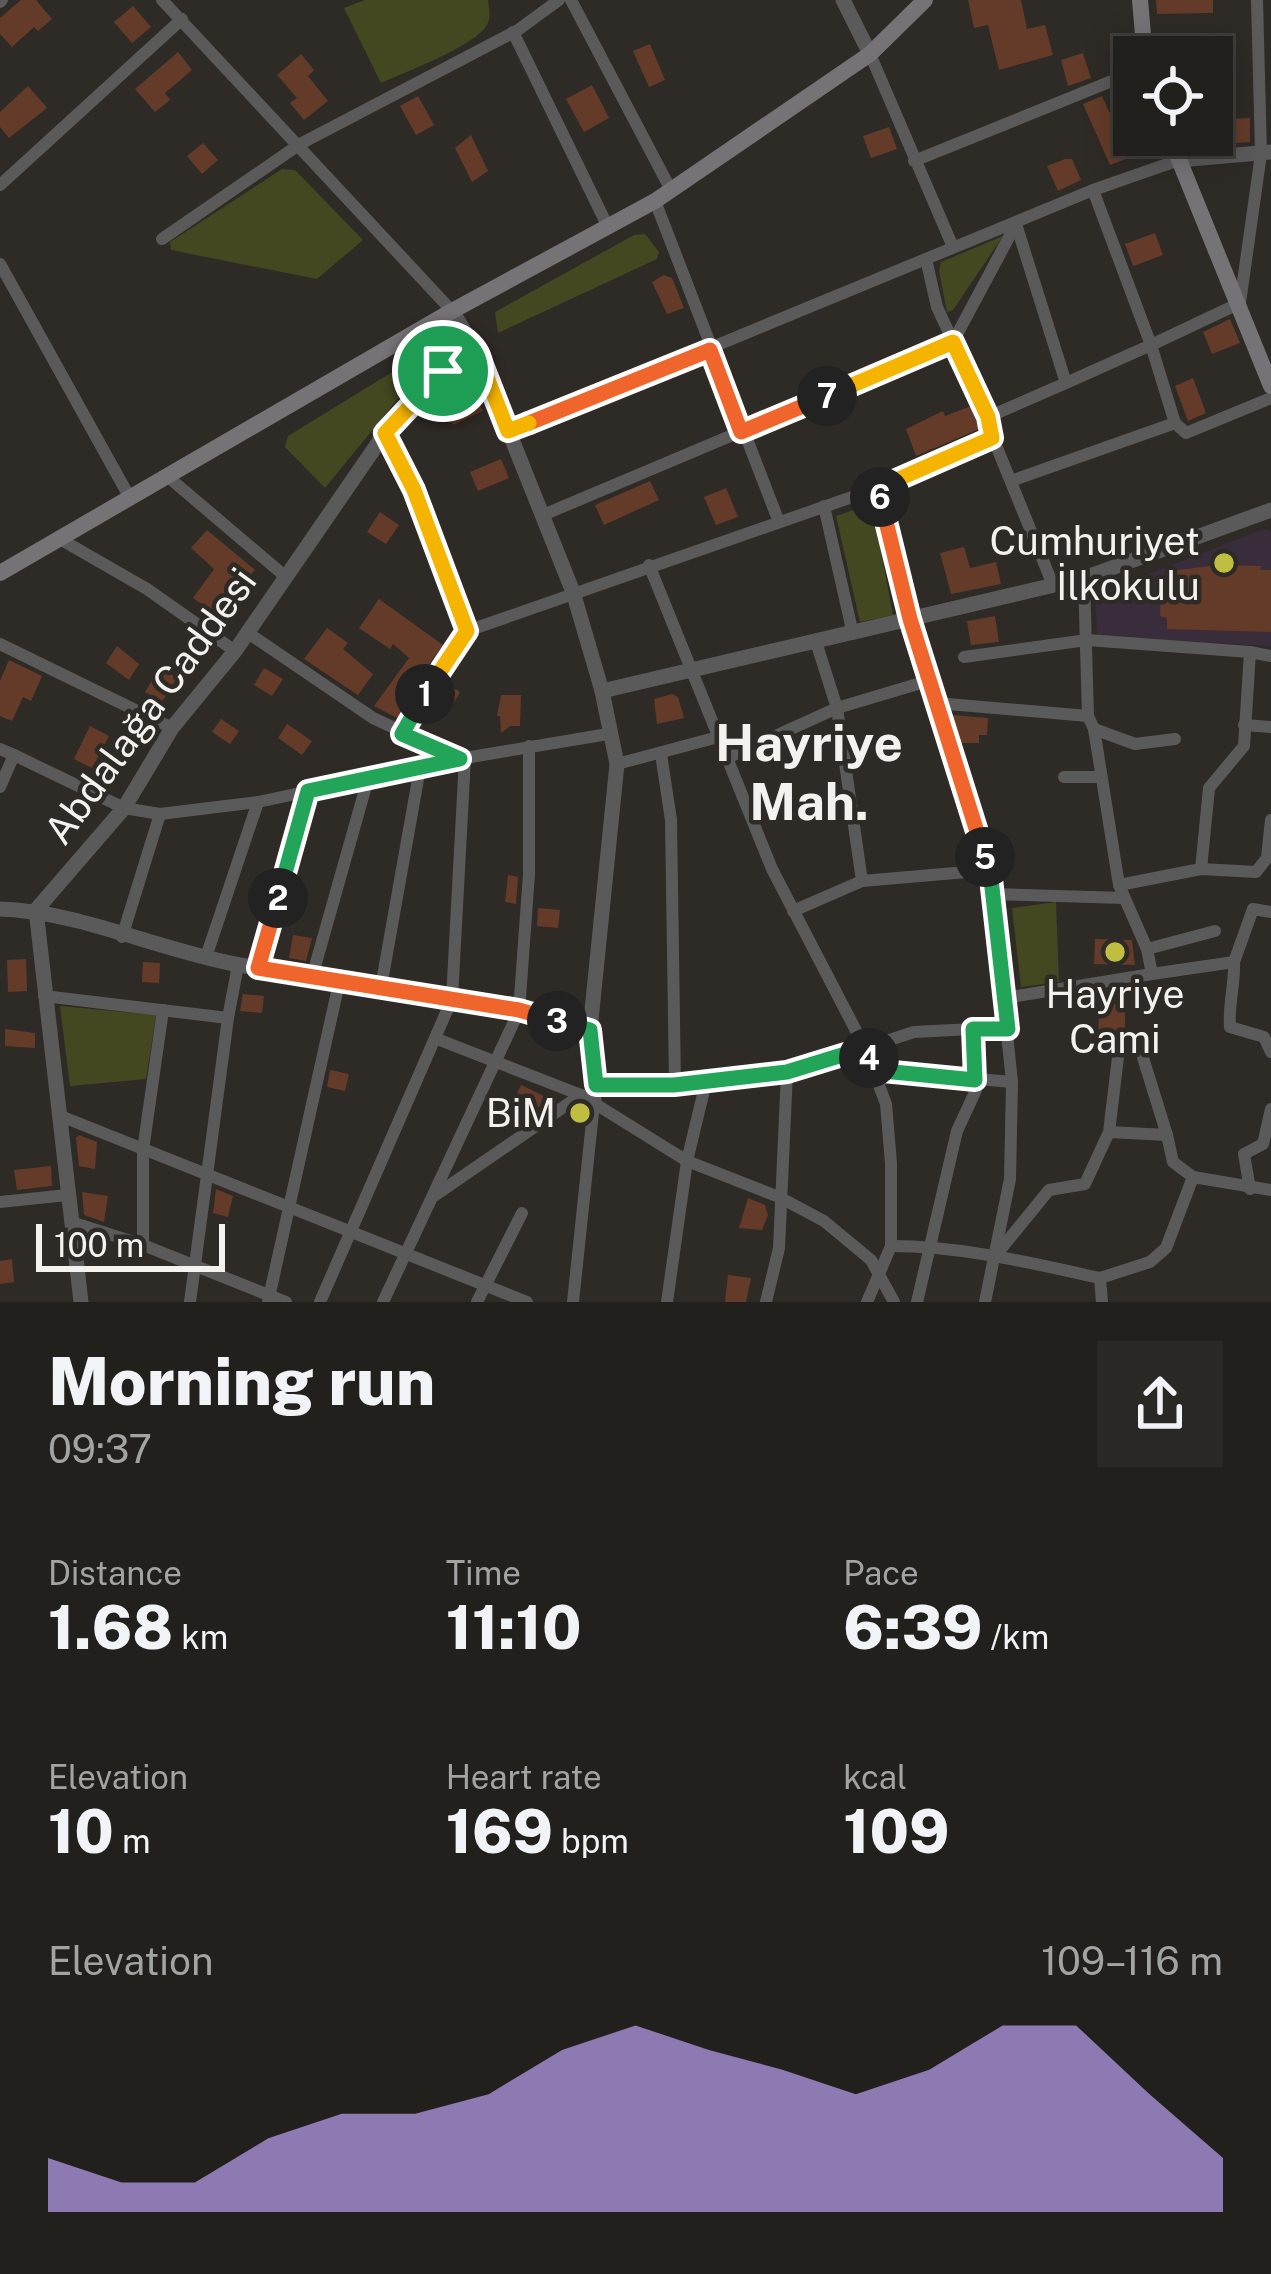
<!DOCTYPE html>
<meta charset="utf-8">
<style>
body{margin:0;font-family:"Public Sans",sans-serif;background:#2a2825;color:#f1f3f6;height:100vh;display:flex;flex-direction:column;font-size:45px;white-space:nowrap}
*{box-sizing:border-box;margin:0}
p{font-size:39px;color:#a2a3a3}
.icon{flex:none;width:66px;height:66px;fill:none;stroke:currentColor;stroke-width:2;stroke-linecap:round;stroke-linejoin:round}
.map{position:relative;height:1302px;overflow:hidden}
.sheet{display:flex;flex-direction:column;background:#22201c;flex:1}
.sheet>*{flex:none}
.fabs{position:absolute;left:1113px;top:36px;display:grid;gap:24px}
.fabs a{display:grid;place-items:center;width:120px;height:120px;border-radius:0px;background:#22201c;box-shadow:0 6px 30px #0003,0 0 0 3px #3f3e3b;font-size:60px}
.scale{position:absolute;left:36px;bottom:30px;width:189px;box-sizing:border-box;padding-left:12px;border:6px solid #f4f2ef;border-top:0;font-size:33px;line-height:42px;white-space:nowrap;color:#f4f2ef;-webkit-text-stroke:9px #2e2a26;paint-order:stroke}
.pin{position:absolute;display:grid;place-items:center;width:102px;height:102px;color:#fff;margin:-51px;border:6px solid #fff;border-radius:50%;box-shadow:0 3px 12px #0007}
.km{position:absolute;width:60px;height:60px;margin:-30px;border-radius:50%;background:#222;color:#fff;font-size:33px;line-height:60px;text-align:center}
.round{display:grid;place-items:center;flex:none;width:126px;height:126px;border-radius:0px;background:#2a2825}
.summary{display:flex;align-items:center;justify-content:space-between;height:204px;padding:0 48px}
h1{font-size:66px;font-weight:800;line-height:90px}
.metrics{display:grid;grid-template-columns:repeat(3,1fr);gap:18px;height:204px;padding:12px 48px}
.metrics div{display:grid;align-content:center}
.metrics b{font-size:60px;font-weight:800}
.metrics small{font-size:33px;font-weight:400}
.metrics p{font-size:33px}
.chart{height:336px;padding:24px 48px}
.chart p{display:flex;justify-content:space-between}
.chart svg{width:100%;height:216px;margin-top:12px;fill:#bca0f2;opacity:.7}
.map>svg:first-child{display:block}
</style>
<div class="map">
<svg width="1271" height="1302" viewBox="0 0 1271 1302">
<rect width="100%" height="100%" fill="#2e2a26"/>
<path fill="#392d3c" d="M1264,529L1271,531V646L1097,636L1095,595Z"/>
<g fill="#434821">
<path d="M365,0H488C489,10 492,19 485,28C467,49 408,71 381,83L344,8Z"/>
<path d="M282,169L295,170L363,240L317,279L171,250L170,242Z"/>
<path d="M645,234L659,252L657,259L498,333L495,312L634,235Z"/>
<path d="M1003,236L953,310L947,312L939,271L941,262Z"/>
<path d="M433,347L437,351L325,488L285,447L288,436Z"/>
<path d="M872,504L893,615L860,622L836,516Z"/>
<path d="M1056,902L1059,982L1021,987L1012,908Z"/>
<path d="M60,1006L156,1015L146,1079L70,1086Z"/>
</g>
<g fill="#643b29">
<path d="M21,0H36L52,19L38,31L34,27L12,47L0,34V18Z"/>
<path d="M968,0H1021L1027,29L1045,25L1053,55L999,70L988,25L974,28Z"/>
<path d="M1156,0H1213V13L1157,14Z"/>
<path d="M133,6L151,27L132,43L114,22Z"/>
<path d="M650,44L665,80L649,87L633,51Z"/>
<path d="M178,52L192,70L165,93L170,100L155,112L135,89Z"/>
<path d="M1083,53L1091,78L1068,86L1061,60Z"/>
<path d="M301,54L314,70L308,76L328,101L304,120L290,103L297,98L277,75Z"/>
<path d="M592,85L609,118L584,132L566,99Z"/>
<path d="M28,86L47,108L9,138L0,127V112Z"/>
<path d="M418,96L434,125L416,135L400,106Z"/>
<path d="M1102,96L1115,124L1134,116V135H1152L1147,151L1110,165L1083,104Z"/>
<path d="M1250,118V142L1234,143L1231,119Z"/>
<path d="M889,127L897,149L871,158L863,136Z"/>
<path d="M471,135L488,171L472,182L455,148Z"/>
<path d="M203,143L218,160L202,174L187,156Z"/>
<path d="M1065,159H1072L1081,180L1058,191L1047,166Z"/>
<path d="M1155,233L1163,255L1133,266L1125,244Z"/>
<path d="M664,275L672,278L684,308L667,314L652,282Z"/>
<path d="M1230,319L1240,343L1212,354L1203,332Z"/>
<path d="M1193,378L1206,413L1188,421L1175,386Z"/>
<path d="M474,393L483,411L453,425L444,407Z"/>
<path d="M971,406L979,429L916,456L906,429L943,411L945,416Z"/>
<path d="M501,459L509,478L478,491L470,472Z"/>
<path d="M650,481L659,500L604,525L595,505Z"/>
<path d="M726,488L738,517L716,525L704,497Z"/>
<path d="M380,512L399,525L386,544L367,532Z"/>
<path d="M207,530L255,570L217,615L193,598L214,569L191,548Z"/>
<path d="M964,547L970,568L996,562L1001,584L951,594L940,553Z"/>
<path d="M1218,565L1261,566L1260,570H1271V632L1167,629V618L1160,616L1161,588L1170,586L1171,571Z"/>
<path d="M379,599L443,645L411,689L414,691L399,719L374,706L409,658L393,644L390,649L359,628Z"/>
<path d="M995,616L999,642L971,645L967,621Z"/>
<path d="M327,628L348,643L343,649L373,674L358,695L304,659Z"/>
<path d="M117,646L139,664L129,680L106,663Z"/>
<path d="M9,660L42,676L31,701L23,697L12,721L0,716V681Z"/>
<path d="M160,667L177,678L162,702L145,692Z"/>
<path d="M264,668L283,679L272,696L254,685Z"/>
<path d="M444,681L460,692L451,708L436,696Z"/>
<path d="M672,694L678,697L684,718L657,724L654,699Z"/>
<path d="M501,695H521L520,726H510L501,733L500,716H497Z"/>
<path d="M952,715L988,718L987,735H979V743H961Z"/>
<path d="M221,719L239,731L230,744L212,732Z"/>
<path d="M287,724L312,741L302,755L278,738Z"/>
<path d="M90,726L109,736L92,768L74,759Z"/>
<path d="M508,875L518,877L516,904L505,902Z"/>
<path d="M538,908L560,910L558,928L537,926Z"/>
<path d="M293,935L312,938L306,961L289,958Z"/>
<path d="M1095,939L1132,940L1135,965L1094,964Z"/>
<path d="M26,959L27,991L8,992L7,960Z"/>
<path d="M143,962L160,963L159,983L142,982Z"/>
<path d="M243,994L264,996L262,1013L240,1011Z"/>
<path d="M1103,1004H1125V1038L1098,1040L1099,1012Z"/>
<path d="M5,1029L35,1033V1048L5,1046Z"/>
<path d="M330,1070L349,1074L345,1091L327,1087Z"/>
<path d="M521,1085L548,1098L530,1116L511,1106Z"/>
<path d="M79,1135L97,1142L95,1169L79,1166L76,1138Z"/>
<path d="M51,1166L52,1186L17,1190L14,1170Z"/>
<path d="M216,1189L233,1196L228,1217L213,1213Z"/>
<path d="M82,1192L108,1196L104,1222L84,1215Z"/>
<path d="M748,1198L765,1205L768,1215L762,1230L739,1228Z"/>
<path d="M12,1259L14,1282L0,1284V1261Z"/>
<path d="M728,1275L751,1278L746,1302H725Z"/>
</g>
<g fill="none" stroke-linecap="round" stroke-linejoin="round">
<g stroke="#5b5a5b" stroke-width="12">
<path d="M162,0L452,311"/>
<path d="M571,0L671,190"/>
<path d="M0,2L2,0"/>
<path d="M513,32L608,227"/>
<path d="M870,54L953,247"/>
<path d="M914,161L1134,72"/>
<path d="M0,185L182,19"/>
<path d="M655,201L779,522"/>
<path d="M162,239L300,144L518,30L559,0"/>
<path d="M926,259L937,307L988,417L993,438"/>
<path d="M0,264L130,498"/>
<path d="M1066,383L1151,345L1093,190"/>
<path d="M988,417L1066,383L1016,224"/>
<path d="M1175,423L1186,433L1271,398"/>
<path d="M509,431L1093,190L1179,160"/>
<path d="M385,433L414,490L467,631"/>
<path d="M167,476L286,577"/>
<path d="M1011,481L1175,423L1151,345L1240,303L1261,154L1257,0"/>
<path d="M878,488L910,619L990,870L1012,1082L1010,1179L985,1302"/>
<path d="M824,506L853,634"/>
<path d="M543,515L953,342L1016,224"/>
<path d="M60,539L147,589L235,651"/>
<path d="M649,565L772,869L865,1048L914,1032L973,1029"/>
<path d="M248,633L373,718L458,758"/>
<path d="M816,642L837,708L862,881"/>
<path d="M0,644L172,728"/>
<path d="M964,657L1087,640L1250,652"/>
<path d="M936,703L1088,716"/>
<path d="M1244,725L1271,727"/>
<path d="M1094,729L1135,744L1175,739"/>
<path d="M402,734L438,671L467,631L878,488L993,438L1053,585"/>
<path d="M0,749L14,755L0,787"/>
<path d="M661,754L671,820L675,1085"/>
<path d="M14,755L124,808L160,814L258,802L465,758L608,734"/>
<path d="M727,758L837,708L931,680"/>
<path d="M617,764L718,737"/>
<path d="M1064,777H1099"/>
<path d="M1201,869L1209,788L1244,746L1250,652L1271,656"/>
<path d="M1119,885L1201,869L1256,872L1267,858L1271,820"/>
<path d="M993,894L1124,898"/>
<path d="M793,911L862,881L990,870"/>
<path d="M122,937L160,814"/>
<path d="M1147,949L1215,931"/>
<path d="M206,957L258,802"/>
<path d="M1234,962C1235,985 1228,1005 1230,1027L1264,1037L1271,1052"/>
<path d="M258,967L308,791"/>
<path d="M1152,974L1234,962L1253,909L1271,912"/>
<path d="M312,977L368,779"/>
<path d="M381,987L420,768"/>
<path d="M44,996L228,1018"/>
<path d="M1004,998L1152,974L1147,949L1119,885L1094,729L1088,716L1084,578"/>
<path d="M437,1039L581,1095L687,1161L779,1197L824,1221L871,1260L894,1302"/>
<path d="M873,1070L1012,1082"/>
<path d="M595,1085H675L787,1072"/>
<path d="M58,1115L527,1302"/>
<path d="M1167,1135L1173,1162L1193,1177"/>
<path d="M1250,1189L1244,1154L1263,1144L1271,1109"/>
<path d="M434,1196L581,1095"/>
<path d="M0,1202L67,1195"/>
<path d="M71,1222L143,1245L286,1302"/>
<path d="M143,1245V1150L163,1010"/>
<path d="M891,1246C962,1246 1031,1263 1100,1278"/>
<path d="M996,1255L1049,1190L1085,1184L1109,1132L1167,1135L1140,1048L1119,1049L1109,1132"/>
<path d="M190,1302L228,1018L238,965"/>
<path d="M268,1302L339,983"/>
<path d="M320,1302L452,999L465,758"/>
<path d="M383,1302L519,1011L529,874V746"/>
<path d="M477,1302L522,1213"/>
<path d="M573,1302L594,1103"/>
<path d="M667,1302L687,1161L706,1082"/>
<path d="M766,1302L779,1248L787,1072L865,1048L886,1104L891,1163V1246L867,1302"/>
<path d="M917,1302L957,1131L976,1090L973,1029H1008"/>
<path d="M1102,1302L1100,1278L1150,1262L1166,1248L1193,1177L1271,1190"/>
</g>
<g stroke="#5b5a5b" stroke-width="15">
<path d="M843,0L870,54"/>
<path d="M1179,160L1271,152"/>
<path d="M452,311L477,352L573,592L602,691L617,764L590,1030L594,1103"/>
<path d="M602,691L1084,578L1271,510"/>
<path d="M0,909C78,911 161,951 240,965C357,986 475,999 590,1030"/>
<path d="M81,1302L36,910L124,808L172,728L235,651L385,433L444,372L477,352"/>
</g>
<g stroke="#767376" stroke-width="16">
<path d="M1140,0L1145,57"/>
<path d="M1169,135L1271,386"/>
<path d="M0,573L452,311L655,201L870,54L925,0"/>
</g>
</g>
<g fill="none" stroke-linecap="round" stroke-linejoin="round">
<g stroke="#fff" stroke-width="24">
<path id="split-1" d="M425,694L467,631L414,490L385,433L443,371"/>
</g>
<g stroke="#fff" stroke-width="24">
<path id="split-2" d="M278,898L308,791L460,759L402,734L425,694"/>
</g>
<g stroke="#fff" stroke-width="24">
<path id="split-3" d="M278,898L258,968L519,1010L557,1021"/>
</g>
<g stroke="#fff" stroke-width="24">
<path id="split-4" d="M557,1021L590,1030L596,1085H674L787,1072L865,1048L869,1058"/>
</g>
<g stroke="#fff" stroke-width="24">
<path id="split-5" d="M869,1058L873,1070L975,1080L973,1029H1008L990,870L985,857"/>
</g>
<g stroke="#fff" stroke-width="24">
<path id="split-6" d="M880,497L910,619L985,857"/>
</g>
<g stroke="#fff" stroke-width="24">
<path id="split-7" d="M827,396L953,342L988,417L992,438L878,488L880,497"/>
</g>
<g stroke="#fff" stroke-width="24">
<path id="split-8" d="M529,423L710,350L741,432L827,396"/>
</g>
<g stroke="#fff" stroke-width="24">
<path id="split-9" d="M443,371L477,352L508,431L529,423"/>
</g>
<use href="#split-1" stroke="#f5b400" stroke-width="15"/>
<use href="#split-2" stroke="#22a559" stroke-width="15"/>
<use href="#split-3" stroke="#f0652b" stroke-width="15"/>
<use href="#split-4" stroke="#22a559" stroke-width="15"/>
<use href="#split-5" stroke="#22a559" stroke-width="15"/>
<use href="#split-6" stroke="#f0652b" stroke-width="15"/>
<use href="#split-7" stroke="#f5b400" stroke-width="15"/>
<use href="#split-8" stroke="#f0652b" stroke-width="15"/>
<use href="#split-9" stroke="#f5b400" stroke-width="15"/>
</g>
<g fill="#c0be40" stroke="#2e2a26" stroke-width="4.5">
<circle cx="1224" cy="563" r="12"/>
<circle cx="1115" cy="952" r="12"/>
<circle cx="580" cy="1113" r="12"/>
</g>
<g text-anchor="middle" stroke-width="9" stroke-linejoin="round" paint-order="stroke">
<g font-size="39" fill="#f4f2ef" stroke="#2e2a26" text-anchor="end">
<text x="1200" y="555">Cumhuriyet<tspan x="1200" dy="45">İlkokulu</tspan></text>
<text x="1115" y="1008" text-anchor="middle">Hayriye<tspan x="1115" dy="45">Cami</tspan></text>
<text x="556" y="1127">BiM</text>
</g>
<g font-size="39" fill="#f4f2ef" stroke="#2e2a26">
<text transform="translate(150 706) rotate(-54)" y="14">Abdalağa Caddesi</text>
</g>
<g font-size="51" font-weight="bold" fill="#f4f2ef" stroke="#2e2a26">
<text x="809" y="761">Hayriye<tspan x="809" dy="59">Mah.</tspan></text>
</g>
</g>
</svg>
<div class="fabs">
<a><svg class="icon" aria-label="locate" viewBox="0 0 24 24"><circle cx="12" cy="12" r="6"/><path d="M12 2v4M12 18v4M2 12h4M18 12h4"/></svg></a>
</div>
<div class="scale">100 m</div>
<div class="pin" style="left:443px;top:371px;background:#1e9e55"><svg class="icon" aria-label="arrive" viewBox="0 0 24 24"><path d="M6 21V4h12l-3 4 3 4H6"/></svg></div>
<b class="km" style="left:425px;top:694px">1</b>
<b class="km" style="left:278px;top:898px">2</b>
<b class="km" style="left:557px;top:1021px">3</b>
<b class="km" style="left:869px;top:1058px">4</b>
<b class="km" style="left:985px;top:857px">5</b>
<b class="km" style="left:880px;top:497px">6</b>
<b class="km" style="left:827px;top:396px">7</b>
</div>
<section class="sheet">
<div class="summary"><div><h1>Morning run</h1><p>09:37</p></div><a class="round"><svg class="icon" aria-label="share" viewBox="0 0 24 24"><path d="M12 15V3M7 8l5-5 5 5M5 13v7h14v-7"/></svg></a></div>
<div class="metrics">
<div><p>Distance</p><b>1.68<small> km</small></b></div>
<div><p>Time</p><b>11:10</b></div>
<div><p>Pace</p><b>6:39<small> /km</small></b></div>
</div>
<div class="metrics">
<div><p>Elevation</p><b>10<small> m</small></b></div>
<div><p>Heart rate</p><b>169<small> bpm</small></b></div>
<div><p>kcal</p><b>109</b></div>
</div>
<div class="chart"><p><span>Elevation</span>109–116 m</p>
<svg viewBox="0 0 160 44" preserveAspectRatio="none"><path d="M0 44V33L10 38L20 38L30 29L40 24L50 24L60 20L70 11L80 6L90 11L100 15L110 20L120 15L130 6L140 6L150 20L160 33V44z"/></svg>
</div>
</section>
